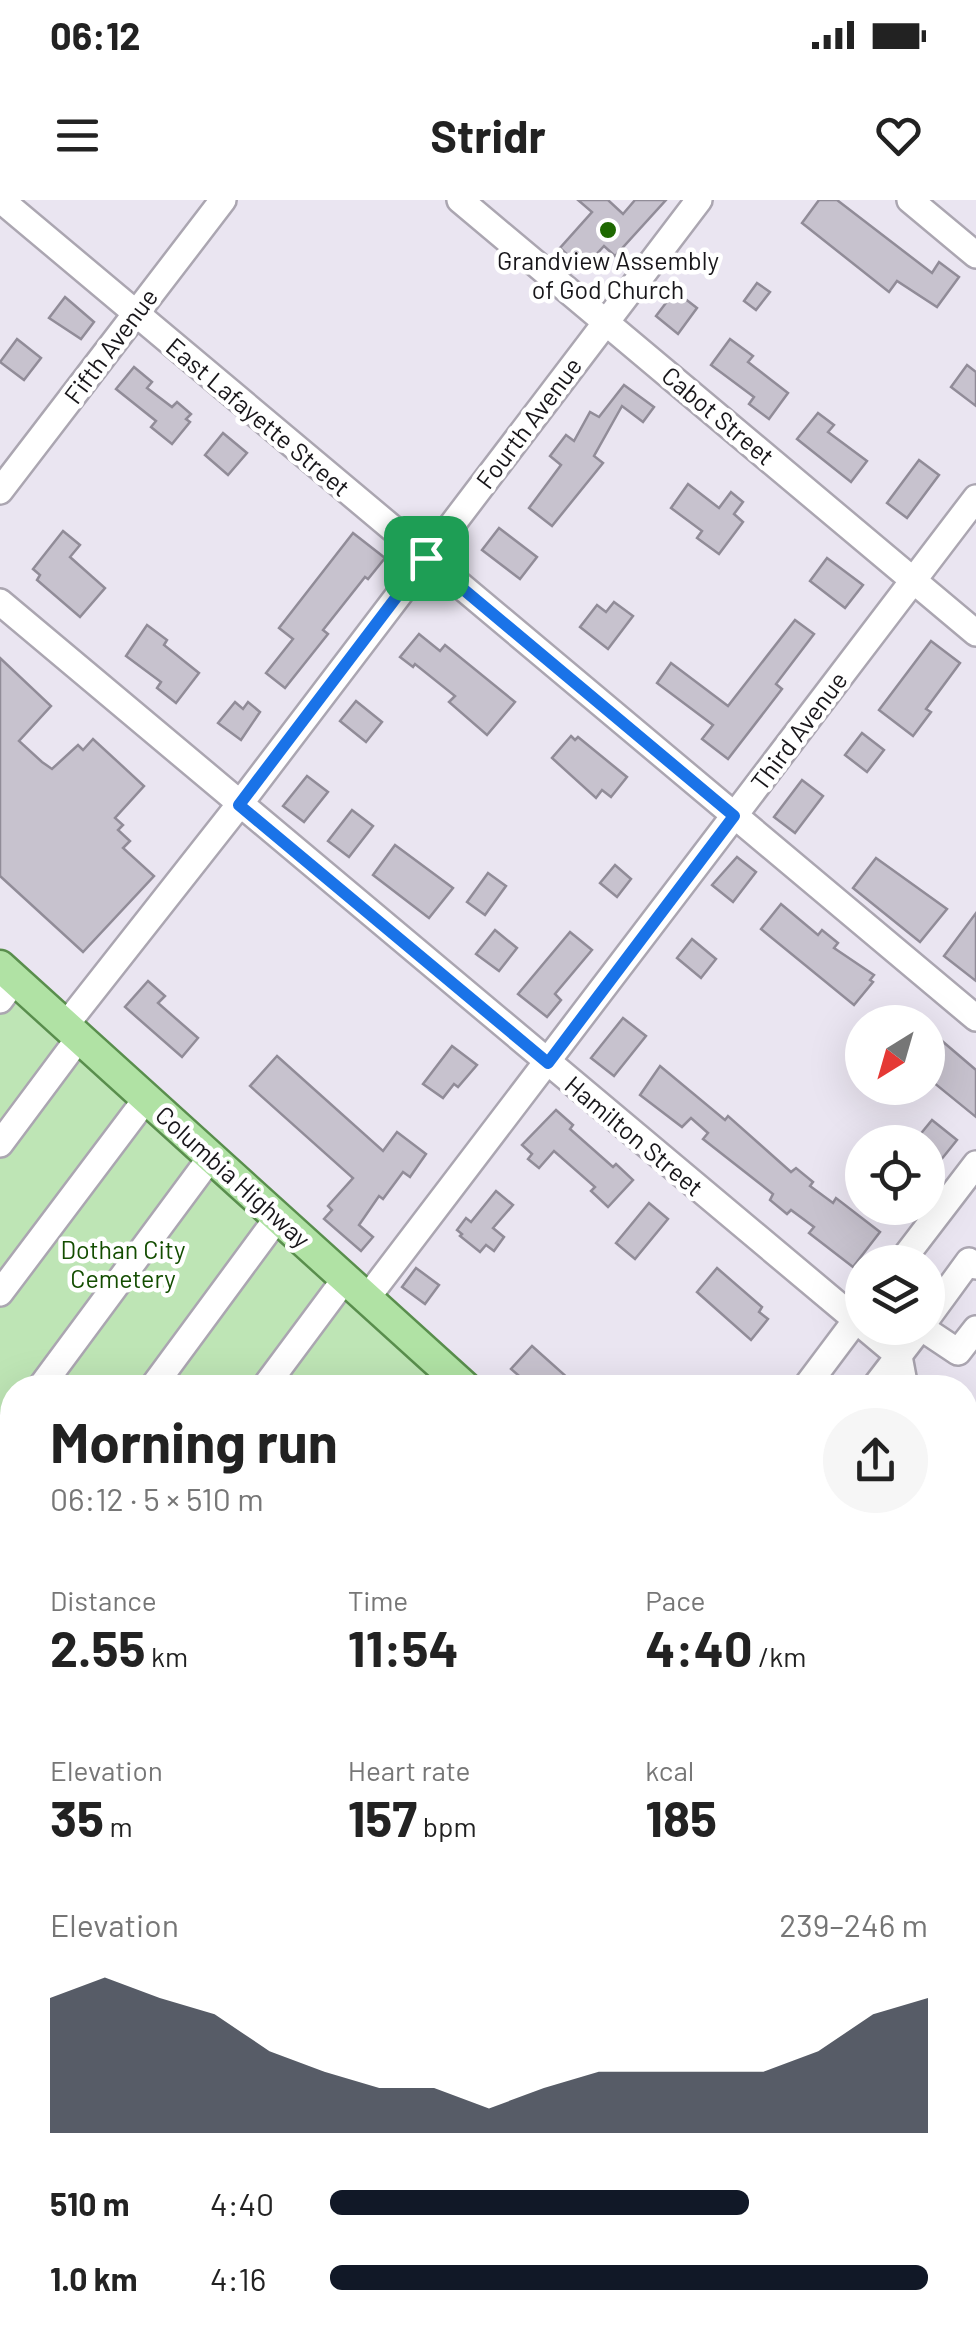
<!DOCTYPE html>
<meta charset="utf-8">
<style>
body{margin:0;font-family:Barlow,sans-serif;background:#f6f6f6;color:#222;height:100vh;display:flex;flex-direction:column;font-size:38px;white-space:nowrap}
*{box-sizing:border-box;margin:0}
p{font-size:32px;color:#767676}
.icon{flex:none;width:55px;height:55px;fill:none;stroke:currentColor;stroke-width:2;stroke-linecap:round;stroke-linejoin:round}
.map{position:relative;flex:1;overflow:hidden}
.side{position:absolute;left:0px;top:1175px;width:978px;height:960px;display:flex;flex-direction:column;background:#fff;border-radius:40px 40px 0 0;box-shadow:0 10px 40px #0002}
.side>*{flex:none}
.needle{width:65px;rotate:217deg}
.fabs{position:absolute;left:845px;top:805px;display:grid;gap:20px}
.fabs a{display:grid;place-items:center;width:100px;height:100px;border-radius:50%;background:#fff;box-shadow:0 10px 40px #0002;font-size:50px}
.pin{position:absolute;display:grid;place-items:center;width:85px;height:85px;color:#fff;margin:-42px;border-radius:20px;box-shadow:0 5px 15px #0006}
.round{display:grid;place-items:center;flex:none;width:105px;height:105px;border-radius:52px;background:#f6f6f6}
.overview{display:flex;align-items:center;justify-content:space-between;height:170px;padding:0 50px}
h1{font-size:55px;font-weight:700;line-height:75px}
.stats{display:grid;grid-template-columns:repeat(3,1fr);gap:15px;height:170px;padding:10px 50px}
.stats div{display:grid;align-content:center}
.stats b{font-size:50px;font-weight:700}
.stats small{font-size:28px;font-weight:400}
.stats p{font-size:28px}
.chart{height:280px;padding:20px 50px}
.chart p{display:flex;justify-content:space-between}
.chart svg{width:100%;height:180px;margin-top:10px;fill:#111827;opacity:.7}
ul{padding:0 50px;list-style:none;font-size:32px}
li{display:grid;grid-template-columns:160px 120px 1fr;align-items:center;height:75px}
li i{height:25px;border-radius:12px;background:#111827}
.status{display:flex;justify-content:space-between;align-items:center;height:70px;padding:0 50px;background:#fff;direction:ltr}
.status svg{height:28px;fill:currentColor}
header{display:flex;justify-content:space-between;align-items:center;height:130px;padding:0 50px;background:#fff;font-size:45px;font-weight:700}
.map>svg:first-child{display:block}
</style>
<div class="status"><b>06:12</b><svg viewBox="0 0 49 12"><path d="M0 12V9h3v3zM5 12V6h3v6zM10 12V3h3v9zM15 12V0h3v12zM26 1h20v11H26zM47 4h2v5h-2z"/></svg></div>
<header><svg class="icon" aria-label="menu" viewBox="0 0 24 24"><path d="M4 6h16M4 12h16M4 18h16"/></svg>Stridr<svg class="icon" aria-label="heart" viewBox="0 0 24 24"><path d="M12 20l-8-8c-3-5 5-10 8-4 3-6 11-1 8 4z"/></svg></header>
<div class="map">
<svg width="976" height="2135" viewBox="0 0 976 2135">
<rect width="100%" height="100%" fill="#eae5f1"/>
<g fill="#bee5b5">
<path d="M0,789L444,1187L12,1188V1381L0,1370Z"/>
<path d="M976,2012V2054L965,2061V2022Z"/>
<path d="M397,2123H580L597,2135H394Z"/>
<path d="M635,2123H688L707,2135H650Z"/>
</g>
<g fill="#c7c2ce" stroke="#918c98" stroke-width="2.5">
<path d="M578,0H608L623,14L635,0H666L615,56L604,46L583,69L560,48L592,12Z"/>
<path d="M819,0H837L932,73L939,62L959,77L937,107L897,81L889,92L802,23Z"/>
<path d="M757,83L770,92L756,110L744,101Z"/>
<path d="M675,91L697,108L678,134L656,116Z"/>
<path d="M65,97L94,122L81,139L49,118Z"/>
<path d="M17,139L41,158L24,180L0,162Z"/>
<path d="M730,139L753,156L748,162L788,193L769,219L749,204L754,197L711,165Z"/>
<path d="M967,165L976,172V206L951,187Z"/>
<path d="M134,167L152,182L147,188L172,207L177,202L191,214L186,219L190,222L172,244L151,227L156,221L116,189Z"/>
<path d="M624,185L654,207L643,222L622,206L594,256L603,263L552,326L529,308L561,265L550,256L566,235L574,241L590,212L599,217Z"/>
<path d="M818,213L834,225L828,232L867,261L851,282L797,239Z"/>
<path d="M223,233L247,253L228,275L205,255Z"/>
<path d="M919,260L939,275L907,318L887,303Z"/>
<path d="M688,284L719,308L731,292L743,302L734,314L743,322L719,354L697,338L702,331L671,308Z"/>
<path d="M499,328L537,357L520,379L482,350Z"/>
<path d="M63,331L80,345L70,357L105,388L80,417L37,380L40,375L33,369Z"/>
<path d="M353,333L385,358L368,379L365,377L323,430L328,434L285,488L266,473L293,439L279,428Z"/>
<path d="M827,358L863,385L845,408L810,381Z"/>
<path d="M614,402L633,416L608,449L580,427L597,405L606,412Z"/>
<path d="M795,420L814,434L776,484L782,489L728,559L702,539L713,525L657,483L671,463L728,506Z"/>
<path d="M147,425L167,440L164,445L199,473L176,503L157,488L161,482L126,456Z"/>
<path d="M419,434L440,451L445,445L515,502L487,535L449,502L455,496L415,464L413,467L400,457Z"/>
<path d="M931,441L960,463L926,509L931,512L913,536L879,510Z"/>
<path d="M0,458L51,506L19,541L42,562L52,569L78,545L83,550L93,539L144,586L115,618L123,625L118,630L130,641L123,648L154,676L83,752L0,676Z"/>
<path d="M356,501L382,522L366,542L340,521Z"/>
<path d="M235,502L243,509L248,502L260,512L241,540L218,523Z"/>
<path d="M862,533L884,550L867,572L845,555Z"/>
<path d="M571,536L575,540L578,537L627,577L611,597L602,590L596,598L552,558Z"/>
<path d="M307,576L328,592L304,622L283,606Z"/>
<path d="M802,580L823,596L795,633L774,617Z"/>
<path d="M352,610L373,626L349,657L328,641Z"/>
<path d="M395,645L453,688L429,718L373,675Z"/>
<path d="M737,657L756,672L733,702L712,685Z"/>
<path d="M876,658L947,709L920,742L853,688Z"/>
<path d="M615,665L631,679L617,697L600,683Z"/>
<path d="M488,673L506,686L485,715L467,702Z"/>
<path d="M781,704L818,735L822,730L838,743L834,748L874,775L870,780L873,782L854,805L761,729Z"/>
<path d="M976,713V781L944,756Z"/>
<path d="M495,730L517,748L499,771L476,754Z"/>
<path d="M570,732L592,750L555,794L561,800L547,817L518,794Z"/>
<path d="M692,739L716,759L701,778L677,758Z"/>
<path d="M148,781L165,796L158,803L198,838L182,857L125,807Z"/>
<path d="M623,818L646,836L614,876L591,858Z"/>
<path d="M928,829L976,870V917L928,878Z"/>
<path d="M452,846L477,865L458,887L454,884L443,898L423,884Z"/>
<path d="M277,856L383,951L397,932L426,954L410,977L403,972L383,999L379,996L359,1025L373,1037L361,1051L324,1019L332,1010L328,1006L353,978L250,886Z"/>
<path d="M660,866L725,920L728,916L791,972L796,968L813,982L810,986L833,1003L836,998L880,1032L853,1067L809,1033L814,1027L791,1010L787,1014L770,1000L773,994L703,939L708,933L691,918L682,927L640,895Z"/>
<path d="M556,910L573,925L570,929L613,967L616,964L633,980L608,1007L591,991L595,987L554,951L539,968L528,959L532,954L522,945Z"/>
<path d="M932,920L957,940L936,966L928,959V942H914Z"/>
<path d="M496,991L513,1005L493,1028L504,1037L494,1051L486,1045L480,1052L460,1036L462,1034L457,1030L466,1018L471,1022Z"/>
<path d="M649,1003L668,1019L635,1059L616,1043Z"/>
<path d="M416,1068L439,1085L425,1104L402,1087Z"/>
<path d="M717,1068L762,1107L759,1112L768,1119L751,1140L697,1092Z"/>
<path d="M532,1146L569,1179L561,1188H533L511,1169Z"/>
</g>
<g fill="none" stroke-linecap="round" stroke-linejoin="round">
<g stroke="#aba6b1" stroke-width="30">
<g id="minor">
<path d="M1,0L976,818"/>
<path d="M460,0L976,433"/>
<path d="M910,0L976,55"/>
<path d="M0,291L223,0"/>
<path d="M0,402L899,1156L905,1188"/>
<path d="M0,800L15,780"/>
<path d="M65,826L239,605L699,0"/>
<path d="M0,944L79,838"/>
<path d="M901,1062L976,964"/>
<path d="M0,1093L146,899"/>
<path d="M367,1098L976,298"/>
<path d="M928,1117L969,1061L976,1066"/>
<path d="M922,1128L958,1152L976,1129"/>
<path d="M40,1188L211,957"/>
<path d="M152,1188L278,1017"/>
<path d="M264,1188L345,1079"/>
<path d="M805,1188L862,1112"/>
<path d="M874,1188L920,1128"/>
<path d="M0,1240L12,1223"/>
<path d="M0,1355L12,1367"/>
<path d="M965,1606L976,1592"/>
<path d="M0,1759L12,1742"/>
</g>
</g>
<g stroke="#598e4d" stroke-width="35">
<g id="major">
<path d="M0,766L466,1188"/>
<path d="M0,1489L12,1499"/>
<path d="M0,1552L12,1561"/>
<path d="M965,1643L976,1655"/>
<path d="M728,2122L744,2135"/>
<path d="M808,2122L824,2135"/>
</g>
</g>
<use href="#minor" stroke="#fff" stroke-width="25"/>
<use href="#major" stroke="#b0e2a4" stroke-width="30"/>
<g stroke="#6d6a71" stroke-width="9">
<g id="rail">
<path d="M965,2089L976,2081"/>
<path d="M898,2135L917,2122"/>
</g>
</g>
<use href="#rail" stroke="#fff" stroke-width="5" stroke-dasharray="15" stroke-linecap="butt"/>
</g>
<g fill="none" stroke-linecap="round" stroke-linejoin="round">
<g stroke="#fff" stroke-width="20">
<path id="route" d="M426,358L734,616L548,863L239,605Z"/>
</g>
<use href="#route" stroke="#1a73e8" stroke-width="12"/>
</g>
<circle fill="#1e6801" stroke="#fff" stroke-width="4" cx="608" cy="30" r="10"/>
<g text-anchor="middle" stroke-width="9" stroke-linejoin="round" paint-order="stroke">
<g font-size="25" fill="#18161a" stroke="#fff">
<text x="608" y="70">Grandview Assembly<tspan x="608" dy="29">of God Church</tspan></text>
</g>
<g font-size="25" fill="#18161a" stroke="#fff">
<text transform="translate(111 146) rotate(-53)" y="9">Fifth Avenue</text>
<text transform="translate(718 216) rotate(40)" y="9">Cabot Street</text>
<text transform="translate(258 217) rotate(40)" y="9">East Lafayette Street</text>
<text transform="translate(529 223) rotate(-53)" y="9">Fourth Avenue</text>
<text transform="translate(799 531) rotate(-53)" y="9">Third Avenue</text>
<text transform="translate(634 936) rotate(40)" y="9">Hamilton Street</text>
<text transform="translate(233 977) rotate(42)" y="9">Columbia Highway</text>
</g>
<g font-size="25" fill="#134d00" stroke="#fff">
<text x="123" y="1059">Dothan City<tspan x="123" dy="29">Cemetery</tspan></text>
</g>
</g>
</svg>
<div class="fabs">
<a><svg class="needle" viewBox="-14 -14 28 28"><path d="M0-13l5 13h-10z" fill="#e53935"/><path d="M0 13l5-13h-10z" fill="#767676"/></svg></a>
<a><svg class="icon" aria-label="locate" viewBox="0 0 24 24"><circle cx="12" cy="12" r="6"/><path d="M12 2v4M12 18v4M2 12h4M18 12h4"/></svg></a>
<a><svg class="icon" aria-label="layers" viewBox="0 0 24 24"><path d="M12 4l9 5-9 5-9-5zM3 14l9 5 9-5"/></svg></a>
</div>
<div class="pin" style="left:426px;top:358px;background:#1e9e55"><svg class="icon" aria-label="arrive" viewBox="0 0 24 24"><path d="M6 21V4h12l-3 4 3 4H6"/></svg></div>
<section class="side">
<div class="overview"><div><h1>Morning run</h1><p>06:12 · 5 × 510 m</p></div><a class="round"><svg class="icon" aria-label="share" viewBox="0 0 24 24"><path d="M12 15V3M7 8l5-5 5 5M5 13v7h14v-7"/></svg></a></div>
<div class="stats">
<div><p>Distance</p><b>2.55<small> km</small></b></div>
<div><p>Time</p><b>11:54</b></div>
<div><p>Pace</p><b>4:40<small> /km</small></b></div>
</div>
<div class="stats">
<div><p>Elevation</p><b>35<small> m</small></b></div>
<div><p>Heart rate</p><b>157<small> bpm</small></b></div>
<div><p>kcal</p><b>185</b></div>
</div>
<div class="chart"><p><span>Elevation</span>239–246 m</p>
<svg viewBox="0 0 160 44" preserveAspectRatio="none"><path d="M0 44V11L10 6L20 11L30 15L40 24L50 29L60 33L70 33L80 38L90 33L100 29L110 29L120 29L130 29L140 24L150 15L160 11V44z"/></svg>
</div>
<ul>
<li><b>510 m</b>4:40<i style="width:70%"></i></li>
<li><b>1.0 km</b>4:16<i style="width:100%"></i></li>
</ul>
</section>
</div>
